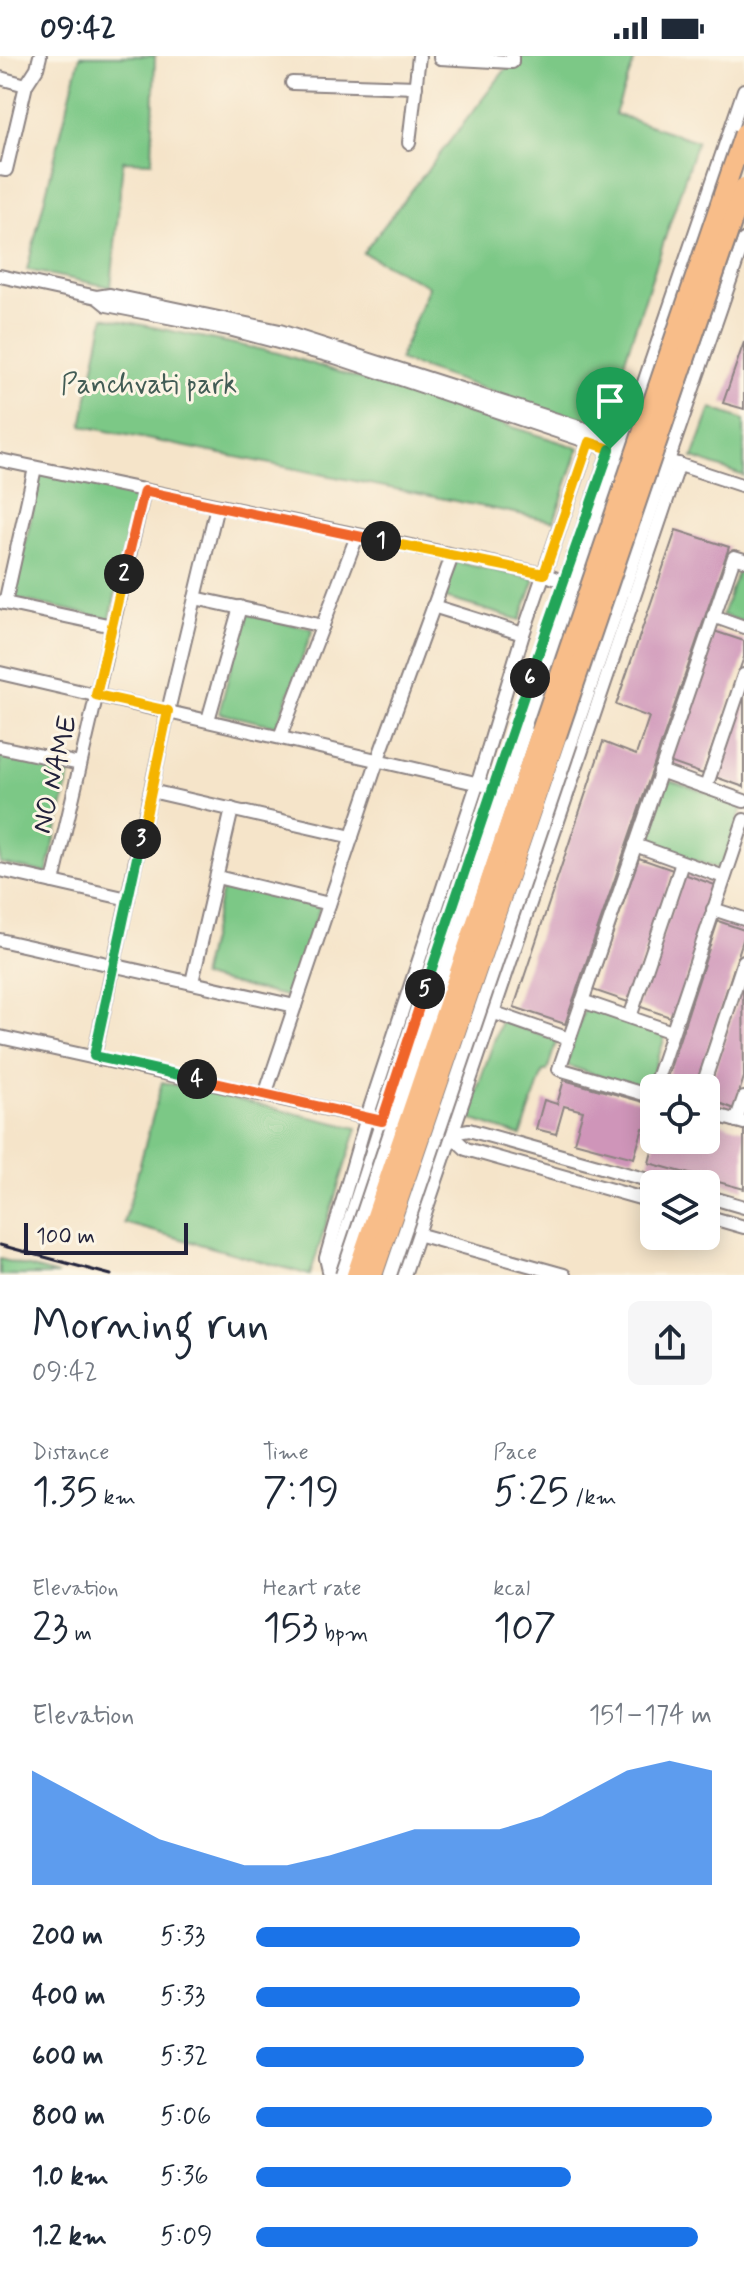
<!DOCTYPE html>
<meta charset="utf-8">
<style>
body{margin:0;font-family:Mynerve,sans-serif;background:#f6f6f7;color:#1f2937;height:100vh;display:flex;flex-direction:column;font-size:30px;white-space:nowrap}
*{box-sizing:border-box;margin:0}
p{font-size:26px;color:#747a83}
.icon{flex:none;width:44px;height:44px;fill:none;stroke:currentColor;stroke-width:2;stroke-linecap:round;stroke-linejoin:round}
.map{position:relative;height:1219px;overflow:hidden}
.sheet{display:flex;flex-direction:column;background:#fff;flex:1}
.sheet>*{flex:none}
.controls{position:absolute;left:640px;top:1018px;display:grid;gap:16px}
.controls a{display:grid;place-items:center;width:80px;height:80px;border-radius:12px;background:#fff;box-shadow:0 4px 20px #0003;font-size:40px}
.scale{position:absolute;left:24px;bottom:20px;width:164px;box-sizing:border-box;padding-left:8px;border:4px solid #22223b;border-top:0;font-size:22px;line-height:28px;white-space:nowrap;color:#22223b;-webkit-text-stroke:6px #fcf5e5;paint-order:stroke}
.pin{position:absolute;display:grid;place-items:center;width:68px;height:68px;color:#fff;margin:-82px -34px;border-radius:50% 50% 50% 0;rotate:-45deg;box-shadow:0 0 8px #0007}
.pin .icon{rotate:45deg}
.km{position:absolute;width:40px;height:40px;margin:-20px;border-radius:50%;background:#222;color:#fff;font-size:22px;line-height:40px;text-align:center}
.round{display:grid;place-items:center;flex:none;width:84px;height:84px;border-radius:12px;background:#f6f6f7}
.summary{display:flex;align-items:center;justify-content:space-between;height:136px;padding:0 32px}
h1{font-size:44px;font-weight:600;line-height:60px}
.figures{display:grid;grid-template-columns:repeat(3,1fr);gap:12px;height:136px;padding:8px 32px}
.figures div{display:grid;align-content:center}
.figures b{font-size:40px;font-weight:600}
.figures small{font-size:22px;font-weight:400}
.figures p{font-size:22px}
.chart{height:224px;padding:16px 32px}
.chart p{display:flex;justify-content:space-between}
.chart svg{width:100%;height:144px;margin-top:8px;fill:#1a73e8;opacity:.7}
ul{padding:0 32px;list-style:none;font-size:26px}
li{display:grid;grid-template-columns:128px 96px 1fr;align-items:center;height:60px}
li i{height:20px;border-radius:10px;background:#1a73e8}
.status{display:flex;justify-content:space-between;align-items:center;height:56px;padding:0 40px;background:#fff;direction:ltr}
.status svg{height:22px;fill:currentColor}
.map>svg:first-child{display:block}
</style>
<div class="status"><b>09:42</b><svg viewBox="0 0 49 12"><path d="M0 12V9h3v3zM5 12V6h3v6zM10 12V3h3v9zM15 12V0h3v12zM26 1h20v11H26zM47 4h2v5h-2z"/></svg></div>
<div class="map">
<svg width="744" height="1219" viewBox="0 0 744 1219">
<rect width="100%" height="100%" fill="#fcf5e5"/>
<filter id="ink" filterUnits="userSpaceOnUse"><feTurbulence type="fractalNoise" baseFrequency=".0125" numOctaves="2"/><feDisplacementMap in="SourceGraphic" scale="16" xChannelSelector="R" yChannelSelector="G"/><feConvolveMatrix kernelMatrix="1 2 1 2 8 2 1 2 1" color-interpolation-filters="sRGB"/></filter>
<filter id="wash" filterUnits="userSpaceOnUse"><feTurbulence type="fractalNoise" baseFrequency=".006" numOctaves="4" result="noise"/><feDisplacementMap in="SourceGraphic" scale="32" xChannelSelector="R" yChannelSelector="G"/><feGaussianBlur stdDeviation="1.8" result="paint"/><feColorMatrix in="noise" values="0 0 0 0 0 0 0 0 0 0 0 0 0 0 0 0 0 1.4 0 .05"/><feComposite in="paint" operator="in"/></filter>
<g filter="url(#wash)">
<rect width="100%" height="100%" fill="#f5e4c9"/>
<g fill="#7cc886" stroke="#4f7560" stroke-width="2">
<path d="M80,0H155L152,106L123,105L111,231L27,214Z"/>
<path d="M516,0H636L615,58L697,85L602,373L399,304L429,230L363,197Z"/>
<path d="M104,261L278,297L579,392L554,465L82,370Z"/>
<path d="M711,352L744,364V420L693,402Z"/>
<path d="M41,417L138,438L110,563L13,542Z"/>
<path d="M456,506L535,523L520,564L442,541Z"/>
<path d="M740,509L744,510V566L722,559Z"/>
<path d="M245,557L313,573L277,670L219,657Z"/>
<path d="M0,697L71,713L47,817L0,807Z"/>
<path d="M665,723L743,749L721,814L643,787Z"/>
<path d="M223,829L320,851L290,941L201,921Z"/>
<path d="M585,951L666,978L647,1036L566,1009Z"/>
<path d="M501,965L557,984L547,1015H543L521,1080L467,1062Z"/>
<path d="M162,1026L357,1072L310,1219L124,1167Z"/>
<path d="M0,1203L58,1219H0Z"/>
</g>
<g id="blocks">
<g fill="#cf95b9">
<path d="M744,286V353L723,347Z"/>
<path d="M676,474L729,491L565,968L514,951L603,686L636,699L649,661L616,649Z"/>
<path d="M714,575L744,585V601L703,718L669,706Z"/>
<path d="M744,637V731L715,721Z"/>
<path d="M639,802L673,814L628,946L593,934Z"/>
<path d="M684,818L718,830L673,962L638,950Z"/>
<path d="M718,865L744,874V881L695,1032L664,1031Z"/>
<path d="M743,927L744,1021L734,1053L706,1042Z"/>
<path d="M564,1024L654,1049V1075L643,1072L634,1102L574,1086L583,1055L564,1050L556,1078L536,1073L544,1044L557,1048Z"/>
<path d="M706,1063L744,1074V1133L649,1107L655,1084H706Z"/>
</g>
</g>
</g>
<g filter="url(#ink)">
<use href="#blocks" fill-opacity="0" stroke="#8c8382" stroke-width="2"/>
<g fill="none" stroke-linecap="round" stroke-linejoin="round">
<g stroke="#8c8382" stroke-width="16">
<g id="minor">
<path d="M440,0V2L512,6V0"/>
<path d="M0,22L26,29L6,114L0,113"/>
<path d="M292,27L416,31"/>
<path d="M26,29L37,12L40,0"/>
<path d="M409,87L419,0"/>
<path d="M0,220L97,241L110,239L280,275L610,381L622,390L744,430"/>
<path d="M97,241L107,249L229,273L335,301L610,393L615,392"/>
<path d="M0,404L544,518L564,526"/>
<path d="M195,542L323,570"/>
<path d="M0,546L112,570"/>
<path d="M5,547L35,412"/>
<path d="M433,550L523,578"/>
<path d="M713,560L744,571"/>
<path d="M0,617L484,729"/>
<path d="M208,664L240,551"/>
<path d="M525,675L744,34"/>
<path d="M280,681L357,480"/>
<path d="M571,687L744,184"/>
<path d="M0,691L80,708"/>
<path d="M660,715L744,745"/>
<path d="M706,731L744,619"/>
<path d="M151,735L352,781"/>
<path d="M635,789L724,821"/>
<path d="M0,814L128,843"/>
<path d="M217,821L329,848"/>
<path d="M53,826L144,435"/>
<path d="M713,853L744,863"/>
<path d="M0,884L295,950"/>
<path d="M192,926L232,753"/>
<path d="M582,945L672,976"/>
<path d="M492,956L569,983"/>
<path d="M630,961L682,807"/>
<path d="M0,981L373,1063"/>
<path d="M94,1000L168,655L217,450"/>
<path d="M702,1032L744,905"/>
<path d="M265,1039L378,703L452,500"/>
<path d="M651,1040L744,764"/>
<path d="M654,1041L559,1013L734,501L744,504"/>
<path d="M706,1056L744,1067"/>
<path d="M736,1065L744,1042"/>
<path d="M446,1078L469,1074L662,1128"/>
<path d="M451,1079L466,1093L654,1146"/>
<path d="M706,1140L744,1151"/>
<path d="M706,1160L744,1171"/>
<path d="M417,1178L564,1219"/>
<path d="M330,1219L326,1202L367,1061L478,726L523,578L593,375"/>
<path d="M332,1219L397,1018L610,393"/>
<path d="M404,1219L679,408"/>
</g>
</g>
<use href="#minor" stroke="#fff" stroke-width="12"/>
<path stroke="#22223b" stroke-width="3" d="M0,1189L111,1219"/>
<g stroke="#8c8382" stroke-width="16" stroke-linecap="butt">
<g id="minor-bridge">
<path d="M342,1219L525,675"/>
<path d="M390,1219L571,687"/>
</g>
</g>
<g stroke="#8c8382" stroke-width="22" stroke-linecap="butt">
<g id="highway-bridge">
<path d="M356,1219L744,77"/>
<path d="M373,1219L744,131"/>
</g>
</g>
<use href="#minor-bridge" stroke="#fff" stroke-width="12"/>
<use href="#highway-bridge" stroke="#f8bd89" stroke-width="18"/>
</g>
</g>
<g fill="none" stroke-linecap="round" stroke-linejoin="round" filter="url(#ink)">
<g stroke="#fff" stroke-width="16">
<path id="split-1" d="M381,485L544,518L589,386L610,393"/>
</g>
<g stroke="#fff" stroke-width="16">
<path id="split-2" d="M124,518L144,435L381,485"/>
</g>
<g stroke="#fff" stroke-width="16">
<path id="split-3" d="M124,518L96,639L168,655L141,783"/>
</g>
<g stroke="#fff" stroke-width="16">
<path id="split-4" d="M141,783L94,1000L197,1023"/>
</g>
<g stroke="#fff" stroke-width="16">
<path id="split-5" d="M197,1023L382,1065L425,933"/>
</g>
<g stroke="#fff" stroke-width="16">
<path id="split-6" d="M425,933L530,622"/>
</g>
<g stroke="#fff" stroke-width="16">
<path id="split-7" d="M530,622L610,393"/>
</g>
<use href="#split-1" stroke="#f5b400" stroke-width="10"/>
<use href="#split-2" stroke="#f0652b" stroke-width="10"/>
<use href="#split-3" stroke="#f5b400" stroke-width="10"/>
<use href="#split-4" stroke="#22a559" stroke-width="10"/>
<use href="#split-5" stroke="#f0652b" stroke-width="10"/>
<use href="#split-6" stroke="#22a559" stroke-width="10"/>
<use href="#split-7" stroke="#22a559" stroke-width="10"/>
</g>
<g text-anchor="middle" stroke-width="6" stroke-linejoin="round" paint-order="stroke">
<g font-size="28" fill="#425c55" stroke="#fcf5e5">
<text x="149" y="337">Panchvati park</text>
</g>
<g font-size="28" fill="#22223b" stroke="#fcf5e5">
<text transform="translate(53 718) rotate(-77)" y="10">NO NAME</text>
</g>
</g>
</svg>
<div class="controls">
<a><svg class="icon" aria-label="locate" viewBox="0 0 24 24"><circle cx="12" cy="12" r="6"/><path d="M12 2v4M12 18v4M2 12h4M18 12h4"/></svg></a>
<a><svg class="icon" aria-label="layers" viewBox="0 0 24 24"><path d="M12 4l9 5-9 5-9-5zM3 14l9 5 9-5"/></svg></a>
</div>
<div class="scale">100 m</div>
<div class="pin" style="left:610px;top:393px;background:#1e9e55"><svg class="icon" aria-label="arrive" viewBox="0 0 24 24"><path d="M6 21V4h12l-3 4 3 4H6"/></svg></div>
<b class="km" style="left:381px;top:485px">1</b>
<b class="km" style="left:124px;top:518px">2</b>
<b class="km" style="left:141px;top:783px">3</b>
<b class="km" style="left:197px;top:1023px">4</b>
<b class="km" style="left:425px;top:933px">5</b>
<b class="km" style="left:530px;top:622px">6</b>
</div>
<section class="sheet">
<div class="summary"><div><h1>Morning run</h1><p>09:42</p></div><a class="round"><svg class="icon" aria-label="share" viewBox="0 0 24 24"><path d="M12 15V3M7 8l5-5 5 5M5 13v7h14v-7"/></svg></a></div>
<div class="figures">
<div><p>Distance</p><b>1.35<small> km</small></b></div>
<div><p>Time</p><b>7:19</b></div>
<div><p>Pace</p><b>5:25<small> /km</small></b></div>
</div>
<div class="figures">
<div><p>Elevation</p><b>23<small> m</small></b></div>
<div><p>Heart rate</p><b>153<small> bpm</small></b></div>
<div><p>kcal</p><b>107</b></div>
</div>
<div class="chart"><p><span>Elevation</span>151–174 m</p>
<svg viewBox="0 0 160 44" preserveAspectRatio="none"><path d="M0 44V9L10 16L20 23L30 30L40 34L50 38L60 38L70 35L80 31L90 27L100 27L110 27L120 23L130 16L140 9L150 6L160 9V44z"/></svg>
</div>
<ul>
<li><b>200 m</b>5:33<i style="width:71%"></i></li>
<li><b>400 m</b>5:33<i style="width:71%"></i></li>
<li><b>600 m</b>5:32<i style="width:72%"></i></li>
<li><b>800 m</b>5:06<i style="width:100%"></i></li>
<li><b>1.0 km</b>5:36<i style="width:69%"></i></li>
<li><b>1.2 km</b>5:09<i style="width:97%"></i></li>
</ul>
</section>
